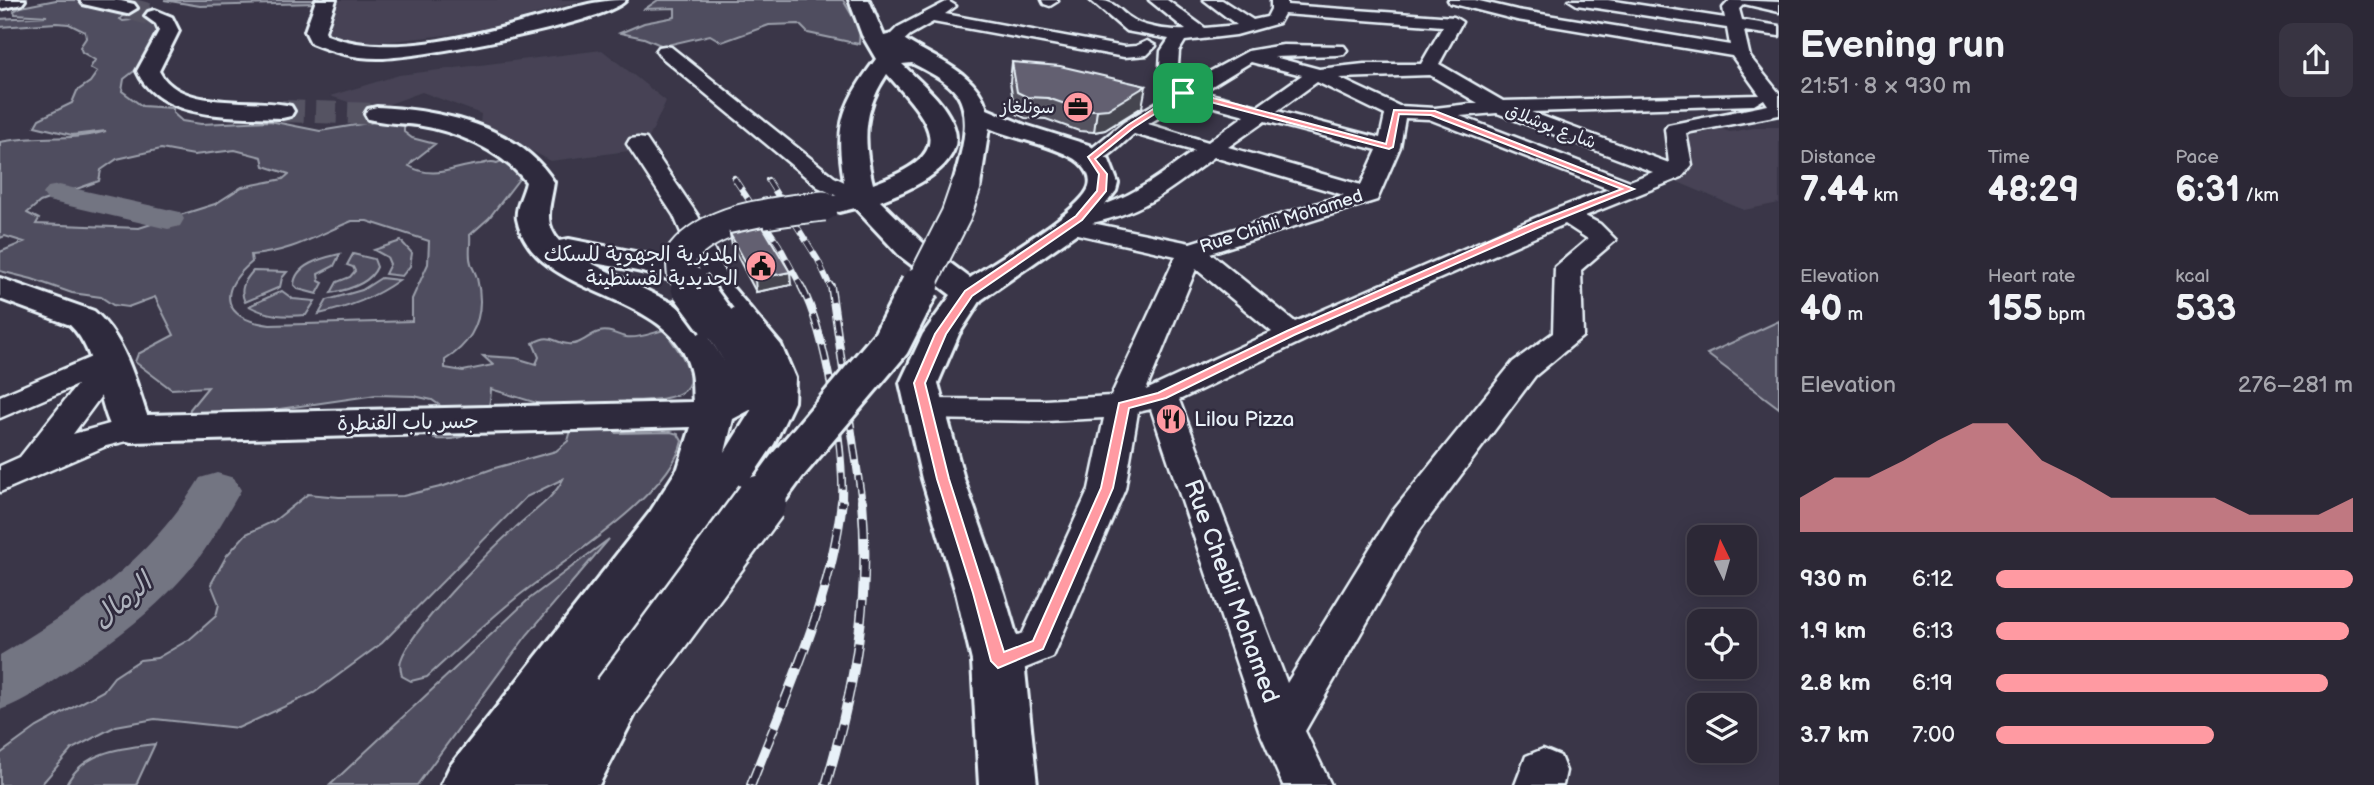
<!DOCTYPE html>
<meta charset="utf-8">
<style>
body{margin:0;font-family:"Balsamiq Sans","Playpen Sans Arabic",sans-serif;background:#383442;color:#f1f3f6;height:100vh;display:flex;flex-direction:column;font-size:26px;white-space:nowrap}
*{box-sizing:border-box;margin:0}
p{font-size:23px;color:#a6a6ad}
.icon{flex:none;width:38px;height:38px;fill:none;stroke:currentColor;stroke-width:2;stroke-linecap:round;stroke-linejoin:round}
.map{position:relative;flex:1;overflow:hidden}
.panel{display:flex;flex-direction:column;background:#2c2836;width:595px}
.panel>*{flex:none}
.needle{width:46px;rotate:355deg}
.fabs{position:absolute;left:1687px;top:525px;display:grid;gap:14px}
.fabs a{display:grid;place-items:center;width:70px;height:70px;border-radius:14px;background:#2c2836;box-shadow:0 4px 18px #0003,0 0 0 2px #484451;font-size:35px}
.pin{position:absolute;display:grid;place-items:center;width:60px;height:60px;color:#fff;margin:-30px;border-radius:14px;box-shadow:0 4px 10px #0006}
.round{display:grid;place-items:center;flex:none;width:74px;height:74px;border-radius:14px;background:#383442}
.overview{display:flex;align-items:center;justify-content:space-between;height:119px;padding:0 21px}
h1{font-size:38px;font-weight:800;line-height:52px}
.figures{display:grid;grid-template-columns:repeat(3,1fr);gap:10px;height:119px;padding:7px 21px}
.figures div{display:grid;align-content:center}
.figures b{font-size:35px;font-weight:800}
.figures small{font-size:19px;font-weight:400}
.figures p{font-size:19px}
.chart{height:196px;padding:14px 21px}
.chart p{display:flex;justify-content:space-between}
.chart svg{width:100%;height:126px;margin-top:7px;fill:#ff9aa2;opacity:.7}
ul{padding:0 21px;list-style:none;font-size:23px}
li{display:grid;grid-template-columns:112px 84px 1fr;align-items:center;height:52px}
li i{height:18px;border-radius:9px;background:#ff9aa2}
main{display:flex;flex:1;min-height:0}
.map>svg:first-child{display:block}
</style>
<main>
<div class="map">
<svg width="1779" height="785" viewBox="0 0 1779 785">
<rect width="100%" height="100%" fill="#3a3648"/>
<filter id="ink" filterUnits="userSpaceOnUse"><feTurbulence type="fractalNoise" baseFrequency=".0143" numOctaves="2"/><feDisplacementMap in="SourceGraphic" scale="14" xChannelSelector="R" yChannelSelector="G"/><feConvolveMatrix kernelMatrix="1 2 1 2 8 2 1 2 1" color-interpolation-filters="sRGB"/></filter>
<g filter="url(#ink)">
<g fill="#464354">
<path d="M336,0H582L482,31L356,45L329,36L327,32L326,25Z"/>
<path d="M602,50L666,101L644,149L551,161L480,124L481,114L422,92L373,110L330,96L399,75Z"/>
<path d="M1759,127H1779V203L1744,210L1666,177L1687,163H1694L1691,148L1687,145L1690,142L1682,137L1721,129L1730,132Z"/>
</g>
<g fill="#504e5f" stroke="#9ca0ac" stroke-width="2" fill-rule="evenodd">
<path d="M56,0H81L91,6L129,12L120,19L123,21L147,18L156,21L161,30L153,37L142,65L124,79L122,91L142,106L173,108V113L182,121L201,124L270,121L320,131L380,121L411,123L404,128V132L412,138L435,144L412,162L409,166C435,181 454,166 481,164C489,163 490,160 497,163L504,160L522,175L489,218L470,235C471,244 468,254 471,263C472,268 476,273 477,278C486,314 475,341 445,360V368L463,371L493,365L483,356L516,358L536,364L539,357L533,343C553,332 552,343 568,344C580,346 588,335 599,332C610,329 615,335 626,337C638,339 652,333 664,330C672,342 683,354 688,368C701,403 645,400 626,401L616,433L671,432L678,434L682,441C671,495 558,564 516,598C485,623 456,651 427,677L411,681L402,676C401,671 399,665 401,660C410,631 488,552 514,529C530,513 553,500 563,479L526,497L382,643L314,693L238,728L155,719L116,726L72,749L41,785H0V754L37,727L103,691L114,677L140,660L157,658L190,639L216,616L219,604L211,584L227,555L246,534L274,521L308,494L339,497L403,496L444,486L495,468L556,451L568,441L572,427L560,410L491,389C490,424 472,442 435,439L445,430L452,414L432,400L414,396L376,395L252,413H205L187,424L190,409L208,387L171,389L135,362L138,354L174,335L155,297L128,307L113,305L101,297L72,293L32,279L0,271V252L24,242L5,236L0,238V142C36,134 71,142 106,131L72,135L35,126L39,119L72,103L77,91L90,82L97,72L90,68L95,60L82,52L80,47L86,38L85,32L69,24L56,23L0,27V19L47,16L15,14L14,11L21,7ZM161,149L194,155L235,150L262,157L264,166L289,174L283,179L242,187L215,204L139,228L36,224L39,219L27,213L40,202L99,181L101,170L117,159ZM352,221H367L429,241L428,264L412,299V321L270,325C223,319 216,292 252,262L251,255C292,252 315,236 352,221Z"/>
<path d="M164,0H319L317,3L200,6Z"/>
<path d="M658,0H843L860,29L859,44L808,33L799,24L769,25L722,42L710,35L663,46L644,38L620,33L644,23L675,17V8L645,9Z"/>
<path d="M401,241L412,253L410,266L402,276L385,274L390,264L387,257L374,250Z"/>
<path d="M340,254L334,266L318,274L319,281L323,283L317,294L298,289L294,285C295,264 323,258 340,254Z"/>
<path d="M353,254L374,259L377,267C370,284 348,290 331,293L337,282L350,277L355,271L353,267L347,265Z"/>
<path d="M253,271L287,272L282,278L280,287L245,302C239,290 244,281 253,271Z"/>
<path d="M381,278L399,280C374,298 349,307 319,314L327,300L362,290Z"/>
<path d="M282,291L293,299L315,301L306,315C285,317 267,316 249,306Z"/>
<path d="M1779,321V408L1707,354Z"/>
<path d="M609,539L527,635L417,785H330L529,599Z"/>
<path d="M155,744L136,785H66C83,751 121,748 155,744Z"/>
</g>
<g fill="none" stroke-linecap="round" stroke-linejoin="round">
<g fill="#737482" fill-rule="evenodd">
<path d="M59,185L180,212L184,219L180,226L168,229L48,201L43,194L48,187Z"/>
<path d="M217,473L234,478L241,490C226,516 211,543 192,567C158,608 114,641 69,670C47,685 26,701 0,710V655C84,604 147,563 200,478Z"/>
</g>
<g stroke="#545262" stroke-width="22" stroke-dasharray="22 11" stroke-linecap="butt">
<path d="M127,8L155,16"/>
<path d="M282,111L377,114"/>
</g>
<g stroke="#e8f1f8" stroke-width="5">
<g id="minor">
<path d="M1042,0H1058V1L1050,6L1044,4Z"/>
<path d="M1090,0C1119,0 1114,9 1135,21C1147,28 1173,31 1186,30L1149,0H1167L1205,28L1237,25L1204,0H1222L1253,20L1267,17L1271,9V0H1287V5L1454,17L1462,22L1439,64L1503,101L1760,95L1732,56L1517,20L1450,3L1448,0H1475L1517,10L1730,45L1727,28L1577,5L1569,0H1608L1725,18L1723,8L1730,0L1779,2V12L1744,4L1739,9L1742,20L1779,26V36L1744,31L1750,57L1779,93V115L1686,133L1692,165L1682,177L1585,216L1600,224L1616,240L1581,270L1583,336L1535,376L1419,531L1305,731L1331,785H1283L1259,730L1151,409L1138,412L1125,489L1053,657L998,679L983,674L977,661L983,648L1023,633L1089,489L1104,418L1045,421L924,419L913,416L908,409L913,402L924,399L1045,400L1111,396L1176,256L1059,230L1056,225C1066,210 1087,211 1104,205C1138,193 1165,172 1194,151L1134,134C1120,145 1103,167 1083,163L1080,158L1124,122L1184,86L1160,67L1161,51L1169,39L1126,31ZM1284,14L1443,26L1421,64H1364L1319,69L1274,57L1338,55L1344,54L1347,50L1344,46L1283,45L1248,51L1198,78L1178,65L1179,51L1185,41L1236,35L1279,23ZM1251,62L1302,75L1258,106L1202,92ZM1430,75L1478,103L1435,108L1399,106L1339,78ZM1317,82L1385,115L1380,138L1277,111ZM1764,99L1768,105L1668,125L1665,129L1669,163L1531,112L1754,105ZM1188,100L1245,115L1208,142L1148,124ZM1497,113L1653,172L1630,181L1460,116ZM1405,118L1429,119L1609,189L1556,209L1295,322L1210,253L1377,200L1400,147ZM1265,121L1377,150L1361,185L1228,147ZM1214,157L1344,195L1190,243L1092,223C1145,212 1172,188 1214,157ZM1565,224L1588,239L1555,267L1553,333L1513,362L1393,511L1287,683L1179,400L1361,313ZM1196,269L1272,332L1146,390Z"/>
<path d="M948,1L956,6L945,14L1124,47L1136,46L1147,41L1156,46L1147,55L1124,57L933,22L910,35L899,45H887L884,41L898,27Z"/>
<path d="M665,46L671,47L834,177L870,194L874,199L870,204H854L818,187L659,55L656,51L659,47Z"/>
<path d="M638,138L646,139L698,216L736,296L732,302L722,304L712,302L708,296L674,216L627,144L630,139Z"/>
<path d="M108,350L119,353L124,365L73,434L131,418L143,421L147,429L143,437L106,446L0,492V466L20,457L77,385L0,418V396Z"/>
<path d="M1543,749L1560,756L1566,771L1563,785H1515L1526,756Z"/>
</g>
</g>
<g stroke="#e8f1f8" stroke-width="6">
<g id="major">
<path d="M0,0H25L22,4L0,9Z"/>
<path d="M80,0H117L134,4L137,8L127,14L83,4Z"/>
<path d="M316,0H336L325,31L327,35C390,60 479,34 542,17C573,8 593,0 626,0C608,23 413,59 378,58C353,58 333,52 311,43L305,31Z"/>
<path d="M849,0H869L884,36L892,34L899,36C929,57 976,70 987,109L1025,125L1089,145L1109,160L1118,183L1116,191L1090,224L981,300L959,334L938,383L964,479L1004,593L1024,661L1037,785H979L972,661L956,593L922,479L900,383L923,334L951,295L900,256L855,208L839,212L829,209L824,203L829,197L846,193C835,130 837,111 876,59L862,35ZM912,63C927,71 947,80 957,94C974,120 959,160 952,186L956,192L966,194L976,192L980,186L989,128C1015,139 1048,144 1071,157C1081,162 1093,174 1089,187C1081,212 994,261 970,278L922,242L880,201C910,190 972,164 952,122C942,99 920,82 902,64ZM887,74C934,127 958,153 873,184C863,142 862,111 887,74Z"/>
<path d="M155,10L172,17L179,31L159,71C180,112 254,97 291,106L294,111L291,116L282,118C235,116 159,121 137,71L159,31L156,24L145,16L148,12Z"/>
<path d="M377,107C439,110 518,125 554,182C551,205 542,221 559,241L569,239L660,257L710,273L734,289L781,345L795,378L794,402L774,444L620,672L637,679L645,695L599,785H441L450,766L650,512L678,468L691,427L131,442L117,438C95,404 101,355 70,325L0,299V278L94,311C124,337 135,379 147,415L693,402C692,391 693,379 690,369C671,289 533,300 517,219C515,207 524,193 526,182C501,150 456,131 417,125C401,123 384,123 368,119L365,114L368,109ZM589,262C630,270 688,275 716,311L704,314L699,321L725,363L703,328L674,304ZM752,409L725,452L733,419Z"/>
</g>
</g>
<use href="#minor" fill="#2f2a3d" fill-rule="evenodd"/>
<use href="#major" fill="#2f2a3d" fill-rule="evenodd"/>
<g stroke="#e8f1f8" stroke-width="6">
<g id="rail-far2">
<path d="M734,178L779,245L802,288"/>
<path d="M768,180L818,260L831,288"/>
</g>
</g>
<g stroke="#e8f1f8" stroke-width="8">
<g id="rail-far1">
<path d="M801,286C827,334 844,448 842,503"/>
<path d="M831,286L862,503"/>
</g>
</g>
<g stroke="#e8f1f8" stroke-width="10">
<g id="rail">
<path d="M751,785C787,693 831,600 842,501"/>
<path d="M826,785C854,689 871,601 862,501"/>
</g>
</g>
<use href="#rail-far2" stroke="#2f2a3d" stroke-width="4.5" stroke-dasharray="12" stroke-linecap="butt"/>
<use href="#rail-far1" stroke="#2f2a3d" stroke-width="5" stroke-dasharray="16" stroke-linecap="butt"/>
<use href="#rail" stroke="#2f2a3d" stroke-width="7" stroke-dasharray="21" stroke-linecap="butt"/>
<g stroke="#e8f1f8" stroke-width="33" stroke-linecap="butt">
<g id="major-bridge-far2">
<path d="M691,288L682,272L681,255C713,215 777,212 824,206"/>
<path d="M919,288L956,215L966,186"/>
</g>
</g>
<g stroke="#e8f1f8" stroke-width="44" stroke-linecap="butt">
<g id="major-bridge-far1">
<path d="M690,286L716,321"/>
<path d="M760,503L787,466L891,343L920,286"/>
</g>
</g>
<g stroke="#e8f1f8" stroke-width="56" stroke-linecap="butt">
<path id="major-bridge" d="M618,695L761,501"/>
</g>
<use href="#major-bridge-far2" stroke="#2f2a3d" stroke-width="29"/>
<use href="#major-bridge-far1" stroke="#2f2a3d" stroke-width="38"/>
<use href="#major-bridge" stroke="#2f2a3d" stroke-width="51"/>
</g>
<g fill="#555361" stroke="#e8f1f8" stroke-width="2">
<path d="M1012,62L1142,107L1105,130L1094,132L1079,131L1046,119L1025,118L1015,113L1010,82Z"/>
<path d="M730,234L791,285L756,292L732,246Z"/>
</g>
<g fill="#45444f" stroke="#e8f1f8" stroke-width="2">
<path d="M1146,86L1142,107L1105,130L1094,132L1097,110Z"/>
<path d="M790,272L791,285L756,292L755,279Z"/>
</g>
<g fill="#636171" stroke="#e8f1f8" stroke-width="2">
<path d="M1012,62L1060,66L1146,86L1108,109L1097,110H1082L1048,98L1027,97L1017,92Z"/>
<path d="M763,227L790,272L755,279L730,234Z"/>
</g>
</g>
<path fill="#ff9aa2" stroke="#fff" stroke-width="2" fill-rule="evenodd" d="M1183,90L1386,144L1394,110L1435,111L1634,189L1537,228L1294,335L1166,398L1129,408L1113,488L1043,649L998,668L991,661L973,593L937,479L914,383L935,334L965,291L1076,216L1097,191L1099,174L1088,157L1128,125ZM1184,95L1389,149L1393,147L1399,114L1431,115L1622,189L1531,224L1287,331L1158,393L1119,403L1101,488L1033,641L1004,652L949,479L925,383L946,334L972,296L1082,220L1106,191L1107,174L1095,159L1133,128Z"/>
<defs>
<g id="office-disc" transform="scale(1.575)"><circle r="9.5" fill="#ff9aa2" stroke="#2f2a3d"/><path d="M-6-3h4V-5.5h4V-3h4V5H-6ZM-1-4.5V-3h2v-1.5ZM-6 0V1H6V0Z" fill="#111"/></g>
<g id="civic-disc" transform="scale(1.575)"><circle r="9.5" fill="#ff9aa2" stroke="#2f2a3d"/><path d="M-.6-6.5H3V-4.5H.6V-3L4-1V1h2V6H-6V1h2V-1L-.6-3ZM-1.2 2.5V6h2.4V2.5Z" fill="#111"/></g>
<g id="restaurant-disc" transform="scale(1.575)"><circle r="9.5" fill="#ff9aa2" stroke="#2f2a3d"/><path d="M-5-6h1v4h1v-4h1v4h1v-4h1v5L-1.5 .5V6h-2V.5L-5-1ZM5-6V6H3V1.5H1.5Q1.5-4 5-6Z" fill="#111"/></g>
</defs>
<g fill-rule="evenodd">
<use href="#office-disc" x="1078" y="107"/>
<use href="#civic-disc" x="761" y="266"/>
<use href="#restaurant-disc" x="1171" y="419"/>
</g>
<g text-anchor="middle" stroke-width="5" stroke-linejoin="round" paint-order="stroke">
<g font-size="18" fill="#e8f1f8" stroke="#2f2a3d" text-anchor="end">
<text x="1055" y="113">سونلغاز</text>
</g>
<g font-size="18" fill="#e8f1f8" stroke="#2f2a3d">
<text transform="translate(1551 126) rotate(21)" y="6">شارع بوشلاق</text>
<text transform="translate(1281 221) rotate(-18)" y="6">Rue Chihli Mohamed</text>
</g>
<g font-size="21" fill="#e8f1f8" stroke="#2f2a3d" text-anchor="end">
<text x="738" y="261">المديرية الجهوية للسكك<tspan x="738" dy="24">الحديدية لقسنطينة</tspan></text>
<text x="1194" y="426" text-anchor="start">Lilou Pizza</text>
</g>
<g font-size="21" fill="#e8f1f8" stroke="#2f2a3d">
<text transform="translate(408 422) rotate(-1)" y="7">جسر باب القنطرة</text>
</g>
<g font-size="24" fill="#e8f1f8" stroke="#2f2a3d">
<text transform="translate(1232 591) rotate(70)" y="8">Rue Chebli Mohamed</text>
</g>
<g font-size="28" font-style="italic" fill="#aeb2bd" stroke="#2f2a3d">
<text transform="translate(121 600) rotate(-40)" y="10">الرمال</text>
</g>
</g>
</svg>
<div class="fabs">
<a><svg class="needle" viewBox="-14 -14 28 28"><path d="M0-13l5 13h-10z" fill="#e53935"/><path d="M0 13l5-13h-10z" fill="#a6a6ad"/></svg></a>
<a><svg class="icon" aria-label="locate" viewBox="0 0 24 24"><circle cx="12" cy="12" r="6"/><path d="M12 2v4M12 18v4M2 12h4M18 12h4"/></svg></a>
<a><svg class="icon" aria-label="layers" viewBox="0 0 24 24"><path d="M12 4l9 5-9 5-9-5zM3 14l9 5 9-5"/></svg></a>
</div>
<div class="pin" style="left:1183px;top:93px;background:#1e9e55"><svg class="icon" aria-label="arrive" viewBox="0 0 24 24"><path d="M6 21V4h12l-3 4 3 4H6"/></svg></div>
</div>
<section class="panel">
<div class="overview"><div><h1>Evening run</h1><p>21:51 · 8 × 930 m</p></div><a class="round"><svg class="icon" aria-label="share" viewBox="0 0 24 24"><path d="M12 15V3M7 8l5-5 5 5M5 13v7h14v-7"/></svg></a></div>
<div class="figures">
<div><p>Distance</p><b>7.44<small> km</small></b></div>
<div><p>Time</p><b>48:29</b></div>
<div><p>Pace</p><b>6:31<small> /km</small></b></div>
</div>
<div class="figures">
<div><p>Elevation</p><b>40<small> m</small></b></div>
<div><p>Heart rate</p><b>155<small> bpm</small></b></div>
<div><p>kcal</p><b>533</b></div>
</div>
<div class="chart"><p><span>Elevation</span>276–281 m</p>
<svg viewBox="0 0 160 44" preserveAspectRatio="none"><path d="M0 44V32L10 25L20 25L30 19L40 12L50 6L60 6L70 19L80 25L90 32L100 32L110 32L120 32L130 38L140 38L150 38L160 32V44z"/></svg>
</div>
<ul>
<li><b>930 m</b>6:12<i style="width:100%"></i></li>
<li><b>1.9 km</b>6:13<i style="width:99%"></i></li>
<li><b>2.8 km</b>6:19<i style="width:93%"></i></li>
<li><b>3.7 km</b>7:00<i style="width:61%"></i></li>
</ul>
</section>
</main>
